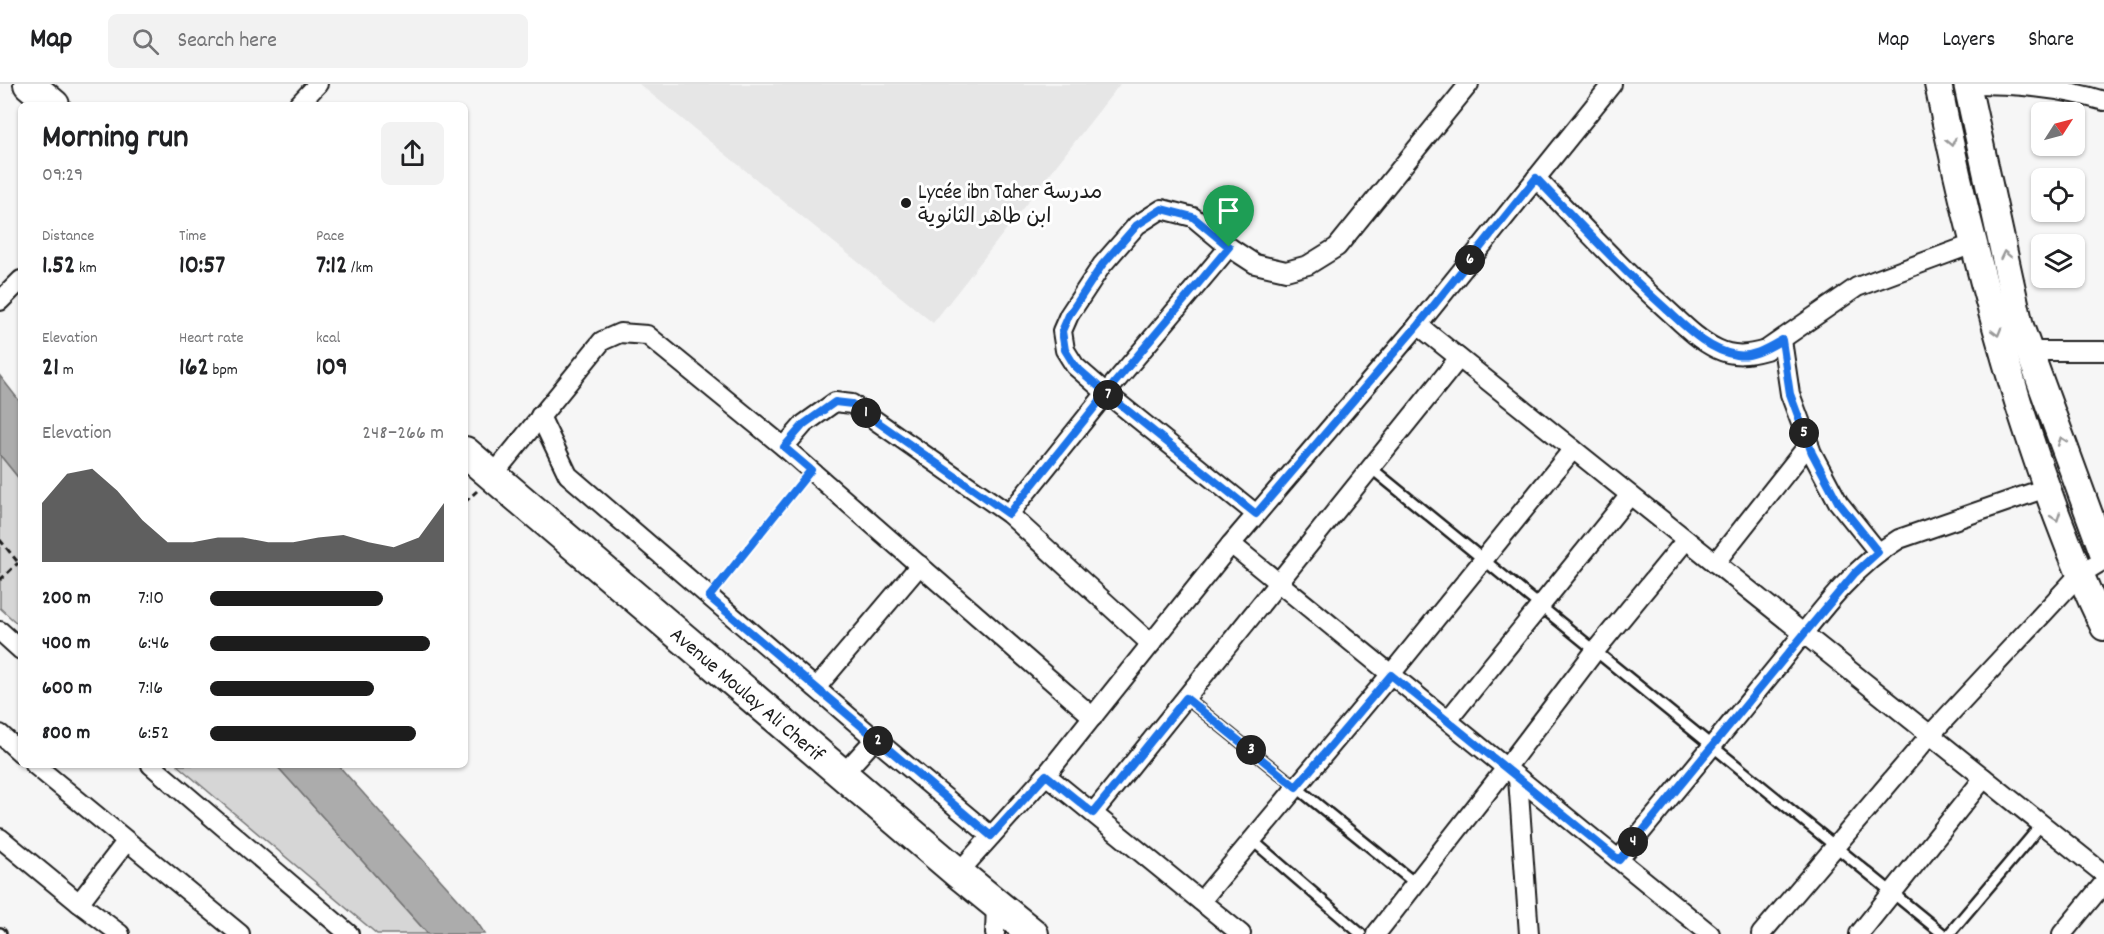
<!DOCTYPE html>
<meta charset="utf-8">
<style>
body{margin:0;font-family:Dekko,"Playpen Sans Arabic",sans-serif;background:#f2f2f2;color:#202124;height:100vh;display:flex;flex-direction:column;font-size:22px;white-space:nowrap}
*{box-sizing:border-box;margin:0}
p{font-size:20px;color:#757577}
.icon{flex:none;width:33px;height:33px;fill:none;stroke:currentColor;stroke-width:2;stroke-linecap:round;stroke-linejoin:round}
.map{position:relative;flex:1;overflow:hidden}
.panel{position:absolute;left:18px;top:18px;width:450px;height:666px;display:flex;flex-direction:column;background:#fff;border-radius:9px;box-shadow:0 2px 4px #0004}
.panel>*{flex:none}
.needle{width:39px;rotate:54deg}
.controls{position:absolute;left:2031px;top:18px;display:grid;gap:12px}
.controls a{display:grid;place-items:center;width:54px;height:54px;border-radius:9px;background:#fff;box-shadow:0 2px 4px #0004;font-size:30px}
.pin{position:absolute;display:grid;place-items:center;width:51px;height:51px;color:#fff;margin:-62px -26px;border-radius:50% 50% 50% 0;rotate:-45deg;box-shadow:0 0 6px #0007}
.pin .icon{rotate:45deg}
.km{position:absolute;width:30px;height:30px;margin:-15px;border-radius:50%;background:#222;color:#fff;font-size:16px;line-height:30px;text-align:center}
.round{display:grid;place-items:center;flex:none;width:63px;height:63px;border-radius:9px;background:#f2f2f2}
.headline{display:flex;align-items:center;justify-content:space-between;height:102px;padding:0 24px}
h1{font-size:33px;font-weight:800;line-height:45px}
.metrics{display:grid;grid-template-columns:repeat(3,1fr);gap:9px;height:102px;padding:6px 24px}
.metrics div{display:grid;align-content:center}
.metrics b{font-size:26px;font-weight:800}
.metrics small{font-size:16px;font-weight:400}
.metrics p{font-size:16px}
.chart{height:168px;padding:12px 24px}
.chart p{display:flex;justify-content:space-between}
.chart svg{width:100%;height:108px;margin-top:6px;fill:#1c1c1c;opacity:.7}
ul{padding:0 24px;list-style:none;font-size:20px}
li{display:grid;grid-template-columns:96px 72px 1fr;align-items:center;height:45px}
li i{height:15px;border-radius:8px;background:#1c1c1c}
header{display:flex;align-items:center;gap:36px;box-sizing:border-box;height:84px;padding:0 30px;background:#fff;border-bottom:2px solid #e0e0e0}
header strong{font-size:28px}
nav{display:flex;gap:33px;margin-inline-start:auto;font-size:21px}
.search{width:420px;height:54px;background:#f2f2f2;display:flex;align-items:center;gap:15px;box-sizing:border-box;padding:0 21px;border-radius:9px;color:#757577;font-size:22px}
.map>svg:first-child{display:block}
</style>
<header>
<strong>Map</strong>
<div class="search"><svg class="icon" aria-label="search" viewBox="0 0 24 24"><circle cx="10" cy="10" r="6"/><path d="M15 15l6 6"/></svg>Search here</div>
<nav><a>Map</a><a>Layers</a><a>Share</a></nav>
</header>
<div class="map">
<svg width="2104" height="850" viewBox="0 0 2104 850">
<rect width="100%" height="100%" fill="#f6f6f6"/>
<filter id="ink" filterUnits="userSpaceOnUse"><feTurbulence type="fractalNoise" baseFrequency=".0167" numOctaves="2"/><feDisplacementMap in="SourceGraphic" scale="12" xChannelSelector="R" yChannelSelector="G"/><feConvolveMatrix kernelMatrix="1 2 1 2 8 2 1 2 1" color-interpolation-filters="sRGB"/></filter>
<g filter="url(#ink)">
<path fill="#e6e6e6" d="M639,0H1120L933,239Z"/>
<g fill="#d6d6d6" stroke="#797979" stroke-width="1.5">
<path d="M0,371L21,397V543L0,524Z"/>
<path d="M177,681H276L428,850H377Z"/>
</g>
<g fill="#acacac" stroke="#727272" stroke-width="1.5">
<path d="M0,292L21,319V397L0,371Z"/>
<path d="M276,681H338L473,832L485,850H428Z"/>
</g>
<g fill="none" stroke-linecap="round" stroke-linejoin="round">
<g stroke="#1c1c1c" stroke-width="14">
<g id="lane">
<path d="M1371,384L1943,850"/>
<path d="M1186,614L1416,800"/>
<path d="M1252,756L1361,850"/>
<path d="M0,849L1,850"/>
<path d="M1949,850L2042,740"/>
</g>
</g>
<g stroke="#1c1c1c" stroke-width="22">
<g id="street">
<path d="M1967,0C2014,0 2059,3 2104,17"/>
<path d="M298,21L318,0"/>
<path d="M1536,94C1578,137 1618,182 1663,222C1680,237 1696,255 1717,265C1734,273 1748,271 1766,266L1857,203L1973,160"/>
<path d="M0,217L21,196"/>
<path d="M1418,241L2104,790"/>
<path d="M1782,256L1790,310L1812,369L1838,418L1878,468"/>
<path d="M2028,267H2104"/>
<path d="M540,332L568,391L875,655"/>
<path d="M784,363L804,340L835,318L852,320L1009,430L1151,560"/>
<path d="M493,391L602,257L620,249L647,251L784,363L1093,633"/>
<path d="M1009,430L1106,309L1229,163"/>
<path d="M1256,430L1106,309L1075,282L1065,266L1062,247L1069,231L1102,181L1137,141L1162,125L1193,133L1229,163L1255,180L1286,187L1308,181L1337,163L1469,0"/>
<path d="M1231,460L1710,850"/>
<path d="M1715,479L1809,360"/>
<path d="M0,547L21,566"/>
<path d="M816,604L920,481"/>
<path d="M1448,636L1630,411"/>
<path d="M0,650L21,669"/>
<path d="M35,681L240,850"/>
<path d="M151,681L349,850"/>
<path d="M843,690L875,655L991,752"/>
<path d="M1046,691L1241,850"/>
<path d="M1518,694L1529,850"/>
<path d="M1093,729L1459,274"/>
<path d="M0,754L79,819L120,850"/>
<path d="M1619,775C1671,712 1724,648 1776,584C1813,538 1848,486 1899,455L2046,404"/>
<path d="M958,789L1046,691L1231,460L1418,241L1612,0"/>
<path d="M1201,817L1391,590L1573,365"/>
<path d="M79,819L126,758"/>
<path d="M995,850L996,818"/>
<path d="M1376,850L1506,684L1595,567L1686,456"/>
<path d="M1761,850L1930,651L2079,491L2104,476"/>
<path d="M1859,850L1984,694"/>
<path d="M2062,850L2104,799"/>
</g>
</g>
<g stroke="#1c1c1c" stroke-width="30">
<g id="secondary">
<path d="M1938,0C1959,108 1986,213 2018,318C2043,396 2068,468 2104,543"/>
<path d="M1967,0L2020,242L2104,471"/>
</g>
</g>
<g stroke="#1c1c1c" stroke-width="34">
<g id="primary">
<path d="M29,0L54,21"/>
<path id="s1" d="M465,368L958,789L1033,850"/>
</g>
</g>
<g stroke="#1c1c1c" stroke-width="3" stroke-dasharray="6 4.5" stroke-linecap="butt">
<path d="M465,418L477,407"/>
<path d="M0,456L21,482"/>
<path d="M0,496L18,479"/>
<path d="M720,500L800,399"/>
</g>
<use href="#lane" stroke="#fff" stroke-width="9"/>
<use href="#street" stroke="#fff" stroke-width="18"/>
<use href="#secondary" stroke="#fff" stroke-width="26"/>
<use href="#primary" stroke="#fff" stroke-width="30"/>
</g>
<defs><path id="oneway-chevron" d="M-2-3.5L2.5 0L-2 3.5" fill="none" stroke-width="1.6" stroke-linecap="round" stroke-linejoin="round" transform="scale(1.5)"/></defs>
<g stroke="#999">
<use href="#oneway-chevron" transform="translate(1951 58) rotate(78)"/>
<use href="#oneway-chevron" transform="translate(2005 171) rotate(-102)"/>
<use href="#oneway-chevron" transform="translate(1997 248) rotate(74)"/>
<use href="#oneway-chevron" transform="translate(2062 357) rotate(-110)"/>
<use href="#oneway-chevron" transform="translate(2056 433) rotate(70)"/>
</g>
</g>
<g fill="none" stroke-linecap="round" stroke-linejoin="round" filter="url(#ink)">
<g stroke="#fff" stroke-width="12">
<path id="route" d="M1229,163L1106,309L1009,430L852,320L835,318L804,340L784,363L811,386L709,513L991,752L1046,691L1093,729L1186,614L1296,703L1391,591L1619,776L1804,550L1855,489L1878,468L1838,418L1812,369L1790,310L1782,256C1768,264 1752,274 1736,271C1707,266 1685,242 1665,224C1619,183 1578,138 1536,94L1418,241L1256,430L1106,309L1075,282L1065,266L1062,247L1069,231L1102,181L1137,141L1162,125L1193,133L1229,163"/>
</g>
<use href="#route" stroke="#1a73e8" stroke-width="8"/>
</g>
<circle fill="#1c1c1c" stroke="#fff" stroke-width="2" cx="906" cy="119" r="6"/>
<g text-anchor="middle" stroke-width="6" stroke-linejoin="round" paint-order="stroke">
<g font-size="21" fill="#1c1c1c" stroke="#fff" text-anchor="start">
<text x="918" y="114">Lycée ibn Taher مدرسة<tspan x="918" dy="24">ابن طاهر الثانوية</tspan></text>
</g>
<g font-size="21" fill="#1c1c1c" stroke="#fff">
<text dy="7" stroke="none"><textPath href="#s1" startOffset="372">Avenue Moulay Ali Cherif</textPath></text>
</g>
</g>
</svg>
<div class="controls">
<a><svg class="needle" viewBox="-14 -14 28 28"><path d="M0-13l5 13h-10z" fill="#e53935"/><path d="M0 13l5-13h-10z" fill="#757577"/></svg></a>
<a><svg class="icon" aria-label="locate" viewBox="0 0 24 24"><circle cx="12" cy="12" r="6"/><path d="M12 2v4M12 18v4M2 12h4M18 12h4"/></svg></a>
<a><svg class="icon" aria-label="layers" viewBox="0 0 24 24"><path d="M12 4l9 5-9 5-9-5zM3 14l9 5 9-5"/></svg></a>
</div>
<div class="pin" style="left:1229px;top:163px;background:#1e9e55"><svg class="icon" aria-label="arrive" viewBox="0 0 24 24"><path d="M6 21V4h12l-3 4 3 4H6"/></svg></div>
<b class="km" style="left:866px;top:329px">1</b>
<b class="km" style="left:878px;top:657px">2</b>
<b class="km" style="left:1251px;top:666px">3</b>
<b class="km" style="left:1633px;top:758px">4</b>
<b class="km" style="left:1804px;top:349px">5</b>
<b class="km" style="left:1470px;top:176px">6</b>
<b class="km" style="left:1108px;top:311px">7</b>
<section class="panel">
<div class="headline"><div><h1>Morning run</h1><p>09:29</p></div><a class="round"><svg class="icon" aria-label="share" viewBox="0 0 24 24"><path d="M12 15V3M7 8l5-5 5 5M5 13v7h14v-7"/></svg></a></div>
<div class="metrics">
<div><p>Distance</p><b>1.52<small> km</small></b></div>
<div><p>Time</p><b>10:57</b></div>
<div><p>Pace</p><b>7:12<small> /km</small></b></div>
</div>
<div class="metrics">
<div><p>Elevation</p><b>21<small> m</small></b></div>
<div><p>Heart rate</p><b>162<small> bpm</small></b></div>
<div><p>kcal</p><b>109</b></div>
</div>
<div class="chart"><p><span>Elevation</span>248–266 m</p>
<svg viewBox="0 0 160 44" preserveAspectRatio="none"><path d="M0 44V20L10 8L20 6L30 15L40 27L50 36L60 36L70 34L80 34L90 36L100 36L110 34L120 33L130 36L140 38L150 34L160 20V44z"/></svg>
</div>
<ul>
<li><b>200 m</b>7:10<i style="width:74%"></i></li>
<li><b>400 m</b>6:46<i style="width:94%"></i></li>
<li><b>600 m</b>7:16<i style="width:70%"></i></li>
<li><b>800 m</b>6:52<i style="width:88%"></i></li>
</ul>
</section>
</div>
